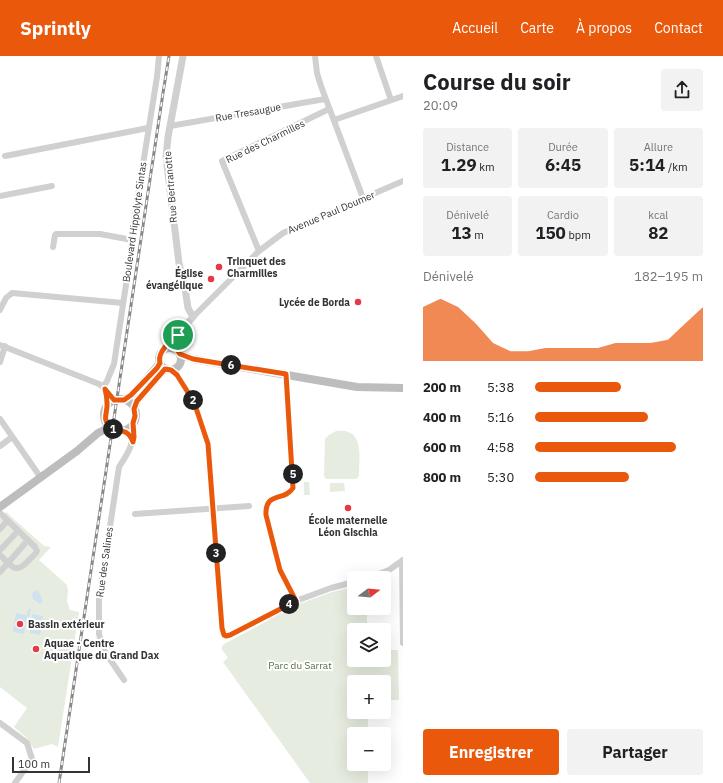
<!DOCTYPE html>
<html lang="fr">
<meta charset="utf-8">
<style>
body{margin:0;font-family:"IBM Plex Sans",sans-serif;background:#f2f2f2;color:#202124;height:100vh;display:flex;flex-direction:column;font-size:15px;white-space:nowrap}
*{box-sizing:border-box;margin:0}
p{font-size:13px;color:#757577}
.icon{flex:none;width:22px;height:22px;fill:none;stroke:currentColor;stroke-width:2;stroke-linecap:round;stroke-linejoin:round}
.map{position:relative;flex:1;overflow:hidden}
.sheet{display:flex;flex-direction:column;background:#fff;width:320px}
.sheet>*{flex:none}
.needle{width:26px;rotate:74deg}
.controls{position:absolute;left:347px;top:515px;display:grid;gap:8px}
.controls a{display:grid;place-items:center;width:44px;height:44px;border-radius:4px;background:#fff;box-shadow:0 4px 16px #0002;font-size:20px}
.scale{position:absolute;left:12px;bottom:10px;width:78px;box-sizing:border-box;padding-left:4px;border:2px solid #333;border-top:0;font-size:11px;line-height:14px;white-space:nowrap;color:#333;-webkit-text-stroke:3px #fff;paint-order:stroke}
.pin{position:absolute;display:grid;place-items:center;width:34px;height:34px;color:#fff;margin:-17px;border:2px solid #fff;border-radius:50%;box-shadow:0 1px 4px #0007}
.km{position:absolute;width:20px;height:20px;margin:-10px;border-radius:50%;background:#222;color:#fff;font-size:11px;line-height:20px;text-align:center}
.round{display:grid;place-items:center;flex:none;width:42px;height:42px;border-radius:4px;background:#f2f2f2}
.headline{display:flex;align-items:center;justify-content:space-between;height:68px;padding:0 20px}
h1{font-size:22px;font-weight:700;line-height:30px}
.metrics{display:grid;grid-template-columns:repeat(3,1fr);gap:6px;height:68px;padding:4px 20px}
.metrics div{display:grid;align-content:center;border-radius:4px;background:#f2f2f2;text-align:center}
.metrics b{font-size:17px;font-weight:700}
.metrics small{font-size:11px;font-weight:400}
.metrics p{font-size:11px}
.chart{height:112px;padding:8px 20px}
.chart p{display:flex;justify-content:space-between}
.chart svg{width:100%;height:72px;margin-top:4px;fill:#ea580c;opacity:.7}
.button{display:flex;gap:8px;margin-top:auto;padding:8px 20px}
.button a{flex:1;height:46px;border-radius:4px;background:#ea580c;color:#fff;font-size:16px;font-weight:700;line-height:46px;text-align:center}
.button a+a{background:#f2f2f2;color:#202124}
ul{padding:0 20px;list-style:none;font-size:13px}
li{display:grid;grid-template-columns:64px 48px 1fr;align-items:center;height:30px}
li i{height:10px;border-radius:5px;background:#ea580c}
header{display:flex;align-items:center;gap:24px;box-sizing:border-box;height:56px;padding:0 20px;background:#ea580c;color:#fff}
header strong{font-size:19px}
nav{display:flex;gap:22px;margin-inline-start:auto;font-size:14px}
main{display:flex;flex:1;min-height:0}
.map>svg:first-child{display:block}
</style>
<header>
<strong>Sprintly</strong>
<nav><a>Accueil</a><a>Carte</a><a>À propos</a><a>Contact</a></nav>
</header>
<main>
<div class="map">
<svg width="403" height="727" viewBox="0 0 403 727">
<rect width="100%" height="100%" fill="#fff"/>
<g fill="#e6ecdf">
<path d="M336,375C365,371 359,401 359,420L356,423H326L324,420L325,383L329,379Z"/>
<path d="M304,426H309L310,439H304Z"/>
<path d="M330,427H344L345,435L330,436Z"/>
<path d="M6,456L44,490L51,491L39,504L67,529L68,534L67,545L70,554L79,556L58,691L52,688L34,693L27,682L14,671L27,652L0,631V462Z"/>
<path d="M354,531V552H367V574H354V604H384V594H398L399,644H384V626H354V656H368V678H354V708H368V727H310L223,606L228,602L221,592L224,588L299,548L332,536Z"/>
</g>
<g fill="#cfe2ee">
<path d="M38,534L43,546L40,548L33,543L32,539L33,536Z"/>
<path d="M28,553H31V555H30L29,561H27L24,578L13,576L16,557L27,559Z"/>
<path d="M32,558L43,560L40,579L30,577Z"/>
</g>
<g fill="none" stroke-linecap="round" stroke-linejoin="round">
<g stroke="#d0d0d0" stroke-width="6">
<path d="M315,0L317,17L321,30L363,142"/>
<path d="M376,0L391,44"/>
<path d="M334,64L403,40"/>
<path d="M170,70L325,43"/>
<path d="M5,100L148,72"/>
<path d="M0,140L52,130"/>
<path d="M53,191L55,179L56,178H100L132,184"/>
<path d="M259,195L222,105L329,53"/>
<path d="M0,254L6,242L12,237L123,247"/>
<path d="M193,261L259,195L283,177L403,125"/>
<path d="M0,289L99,328L103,331L114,344"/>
<path d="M0,306L5,290"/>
<path d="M171,314L177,319L194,346L208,388L222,572L224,579L226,580L230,579L279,555L293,546L331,532L354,526"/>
<path d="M286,318L293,432C284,446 265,435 266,459L281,514L296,545"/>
<path d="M103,331L107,325L114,308L132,189V177L157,21L159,0"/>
<path d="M105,334L107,348"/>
<path d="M0,363L41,422"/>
<path d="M124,374L131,383L133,386"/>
<path d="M0,390L12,381"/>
<path d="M0,457L35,491L37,495C35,499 31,502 28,505C15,519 12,510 0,499"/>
<path d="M135,458L249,450"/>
<path d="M0,473L7,465"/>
<path d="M0,494L18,475"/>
<path d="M402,505L403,587"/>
<path d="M0,516L28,484"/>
<path d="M369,522L389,514L403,504"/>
<path d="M124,624L103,593L99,578V543L119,411C129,396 135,386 133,367"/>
<path d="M0,667L27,687L32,703L15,727"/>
</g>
<g stroke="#d0d0d0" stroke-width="7">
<path d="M176,293L178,279"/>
<path d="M164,294L193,261L188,252L185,232L179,207L166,101L168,81L183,0"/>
</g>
<g stroke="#bdbdbd" stroke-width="8">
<circle cx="170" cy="303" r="11"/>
<path d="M180,298L193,303L357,331L403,332"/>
<circle cx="120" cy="359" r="16"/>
<path d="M124,344L134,337L160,307"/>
<path d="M134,353L137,345L165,313"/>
<path d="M0,451L77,395L98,377L110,371"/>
</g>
<g stroke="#888" stroke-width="3">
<path id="rail" d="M59,727L163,37L169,0"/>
</g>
<use href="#rail" stroke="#fff" stroke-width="1.5" stroke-dasharray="4.5" stroke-linecap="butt"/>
</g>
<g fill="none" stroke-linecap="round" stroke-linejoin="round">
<g stroke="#fff" stroke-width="8">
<path id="route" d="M178,279L176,292L180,298L193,303L286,318L293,432C284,446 265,435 266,459L280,514L296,545L230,579L226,580L224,579L222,572L208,388L194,346L177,319L171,314L165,313L137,345L134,353L135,360L133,367L134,381L133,386C128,373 122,376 111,372C101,362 108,358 107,347C107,342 106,337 105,333L114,344H124L131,339L157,312L160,307C157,296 170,285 178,279Z"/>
</g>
<use href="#route" stroke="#ea580c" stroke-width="5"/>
</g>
<g fill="#e63946" stroke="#fff" stroke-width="1.5">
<circle cx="219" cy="211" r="4"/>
<circle cx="211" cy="223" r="4"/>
<circle cx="358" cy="246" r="4"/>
<circle cx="348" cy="452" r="4"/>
<circle cx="20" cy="568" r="4"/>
<circle cx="36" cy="593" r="4"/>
</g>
<g text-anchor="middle" stroke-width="4" stroke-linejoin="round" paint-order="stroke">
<g font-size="10" fill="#333" stroke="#fff">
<text transform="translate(248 56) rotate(-10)" y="4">Rue Tresaugue</text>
<text transform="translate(265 85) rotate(-26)" y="4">Rue des Charmilles</text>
<text transform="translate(170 131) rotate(-95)" y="4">Rue Bertranotte</text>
<text transform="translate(331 156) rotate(-23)" y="4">Avenue Paul Doumer</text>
<text transform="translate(134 166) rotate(-82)" y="4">Boulevard Hippolyte Sintas</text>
<text transform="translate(104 506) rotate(-82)" y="4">Rue des Salines</text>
</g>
<g font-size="10" font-weight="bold" fill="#333" stroke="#fff" text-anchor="start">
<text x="227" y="209">Trinquet des<tspan x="227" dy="12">Charmilles</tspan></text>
<text x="203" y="221" text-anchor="end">Église<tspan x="203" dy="12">évangélique</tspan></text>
<text x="350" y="250" text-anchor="end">Lycée de Borda</text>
<text x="348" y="468" text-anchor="middle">École maternelle<tspan x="348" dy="12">Léon Gischia</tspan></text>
<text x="28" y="572">Bassin extérieur</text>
<text x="44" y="591">Aquae - Centre<tspan x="44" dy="12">Aquatique du Grand Dax</tspan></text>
</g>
<g font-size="10" fill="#56703f" stroke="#fff">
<text x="300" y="613">Parc du Sarrat</text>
</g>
</g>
</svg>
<div class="controls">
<a><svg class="needle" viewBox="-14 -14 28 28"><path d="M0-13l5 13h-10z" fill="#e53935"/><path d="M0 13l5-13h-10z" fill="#757577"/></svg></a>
<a><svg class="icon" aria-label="layers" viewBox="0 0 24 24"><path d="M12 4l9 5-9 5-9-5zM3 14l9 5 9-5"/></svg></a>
<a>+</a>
<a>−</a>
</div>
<div class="scale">100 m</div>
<div class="pin" style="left:178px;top:279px;background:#1e9e55"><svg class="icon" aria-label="arrive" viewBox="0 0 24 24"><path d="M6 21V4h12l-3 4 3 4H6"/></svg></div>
<b class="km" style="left:113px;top:373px">1</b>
<b class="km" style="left:193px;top:344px">2</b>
<b class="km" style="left:216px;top:497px">3</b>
<b class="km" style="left:289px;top:548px">4</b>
<b class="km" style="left:293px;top:418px">5</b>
<b class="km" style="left:231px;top:309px">6</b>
</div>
<section class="sheet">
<div class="headline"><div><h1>Course du soir</h1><p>20:09</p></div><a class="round"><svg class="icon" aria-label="share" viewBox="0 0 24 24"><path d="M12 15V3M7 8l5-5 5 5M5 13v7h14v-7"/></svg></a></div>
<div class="metrics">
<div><p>Distance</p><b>1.29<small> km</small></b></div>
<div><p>Durée</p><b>6:45</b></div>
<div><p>Allure</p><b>5:14<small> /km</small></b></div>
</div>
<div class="metrics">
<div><p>Dénivelé</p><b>13<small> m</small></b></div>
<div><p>Cardio</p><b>150<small> bpm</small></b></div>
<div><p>kcal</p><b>82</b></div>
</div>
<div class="chart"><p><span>Dénivelé</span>182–195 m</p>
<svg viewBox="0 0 160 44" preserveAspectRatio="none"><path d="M0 44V11L10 6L20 11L30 21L40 33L50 38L60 38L70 36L80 36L90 36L100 36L110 33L120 33L130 33L140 31L150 21L160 11V44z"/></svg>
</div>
<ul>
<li><b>200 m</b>5:38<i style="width:51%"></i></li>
<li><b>400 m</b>5:16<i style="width:67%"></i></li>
<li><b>600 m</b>4:58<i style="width:84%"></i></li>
<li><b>800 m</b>5:30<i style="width:56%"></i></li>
</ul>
<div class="button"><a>Enregistrer</a><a>Partager</a></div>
</section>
</main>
